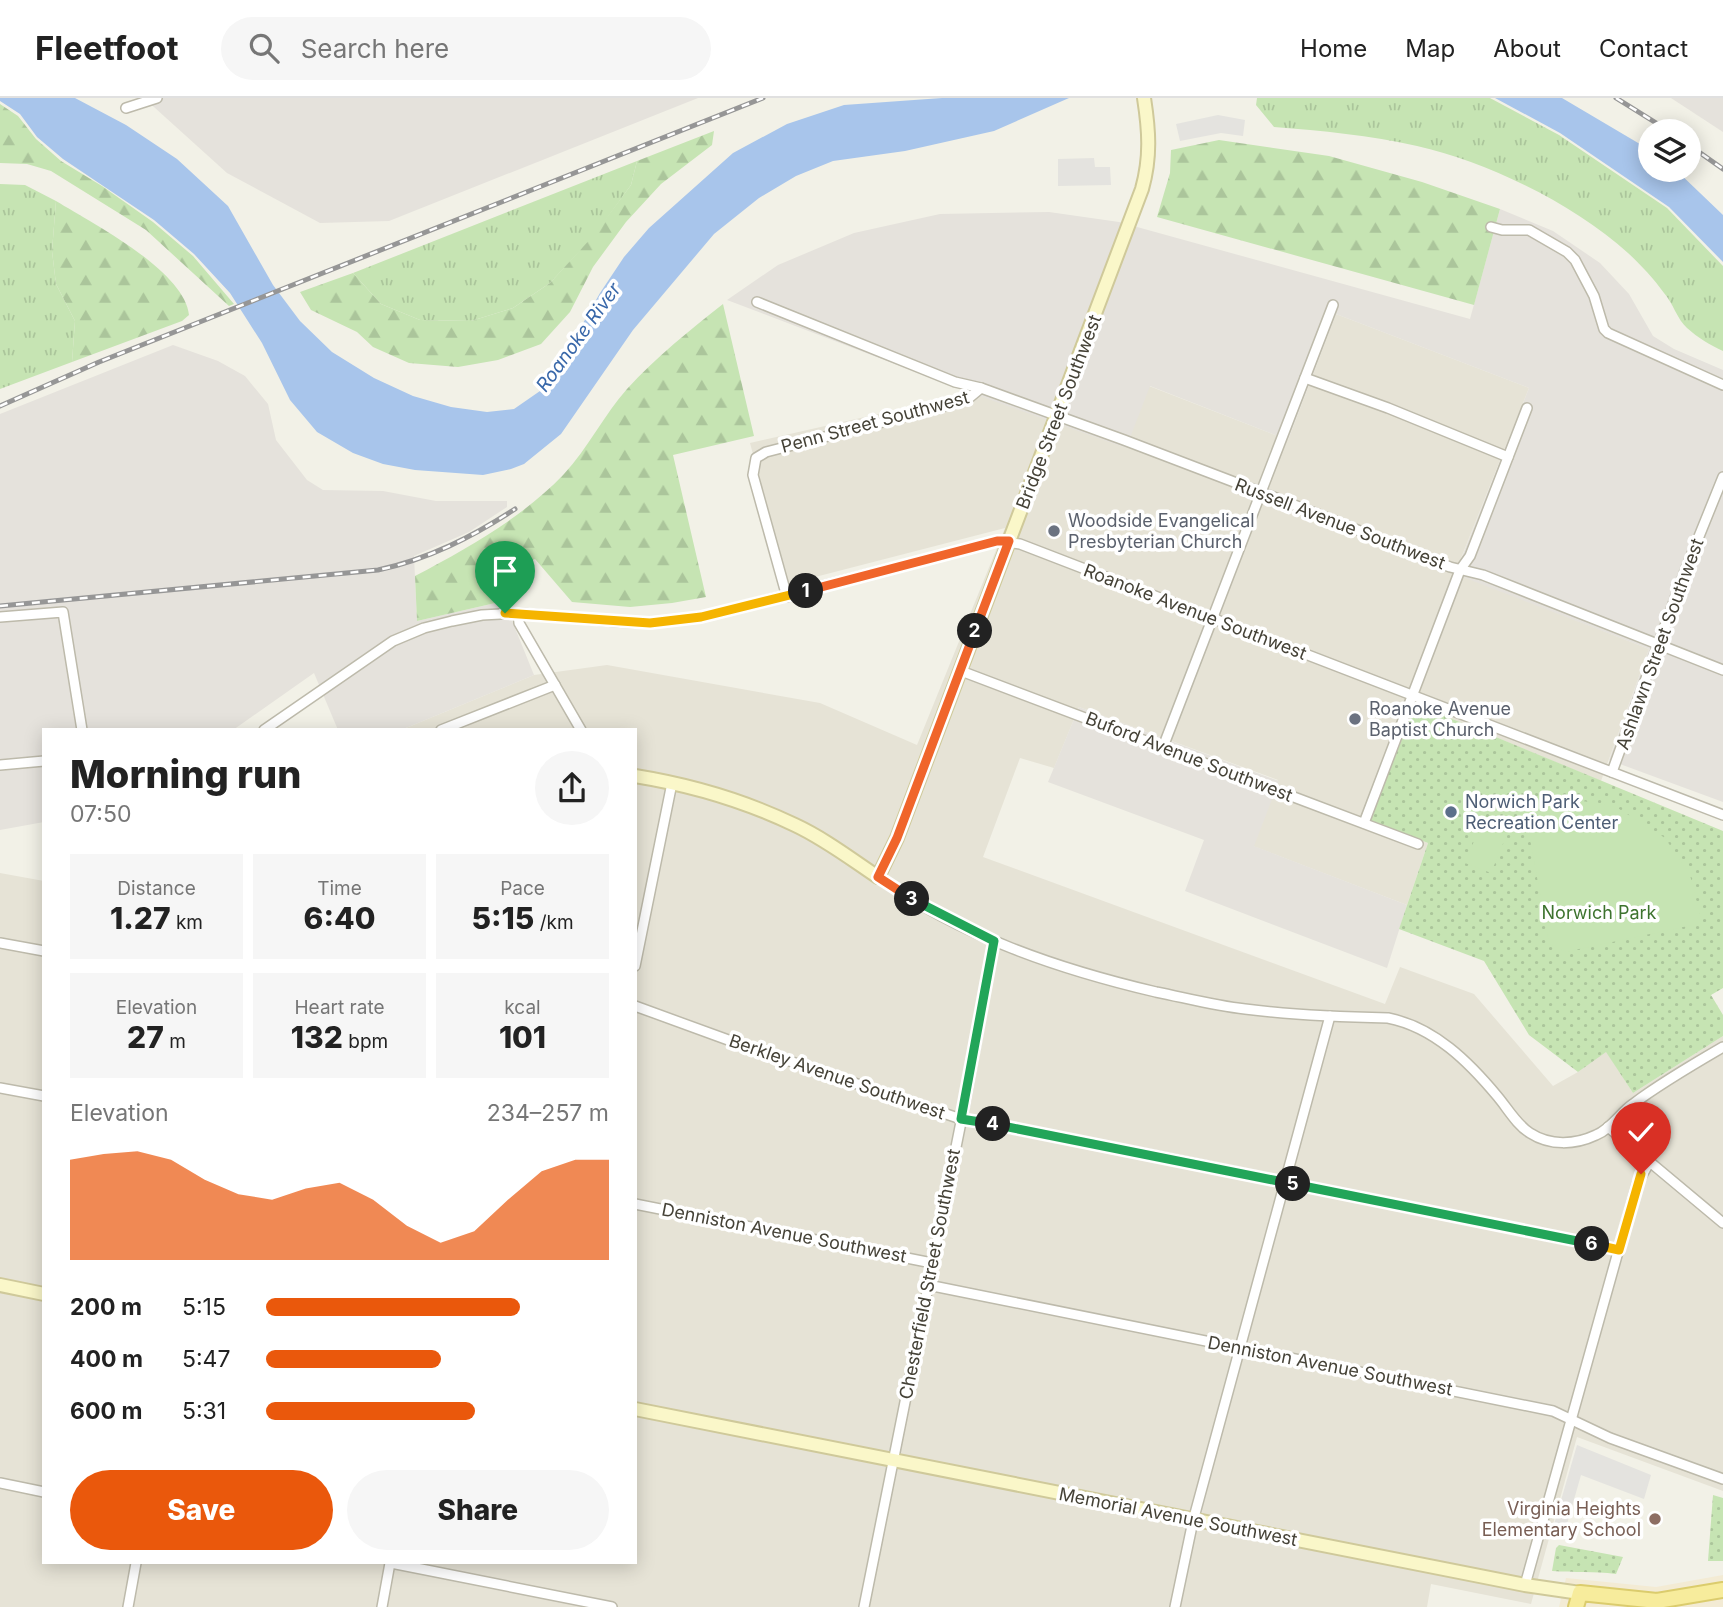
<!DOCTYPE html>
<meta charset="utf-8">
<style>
body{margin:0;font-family:Inter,sans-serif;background:#f6f6f6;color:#222;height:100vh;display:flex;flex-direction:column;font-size:26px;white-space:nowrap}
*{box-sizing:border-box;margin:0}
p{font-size:23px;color:#767676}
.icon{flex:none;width:38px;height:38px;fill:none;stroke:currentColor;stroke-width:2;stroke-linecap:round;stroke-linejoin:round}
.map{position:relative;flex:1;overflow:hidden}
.drawer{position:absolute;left:42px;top:630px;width:595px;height:836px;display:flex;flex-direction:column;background:#fff;border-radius:0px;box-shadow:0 4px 18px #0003}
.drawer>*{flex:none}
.fabs{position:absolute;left:1638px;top:21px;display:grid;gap:14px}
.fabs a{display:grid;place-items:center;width:63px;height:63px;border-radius:50%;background:#fff;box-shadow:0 4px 18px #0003;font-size:35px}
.pin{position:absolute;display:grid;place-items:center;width:60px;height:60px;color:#fff;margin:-72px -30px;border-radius:50% 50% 50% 0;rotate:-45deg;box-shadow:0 0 7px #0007}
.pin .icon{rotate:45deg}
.km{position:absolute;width:35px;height:35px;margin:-18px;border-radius:50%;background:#222;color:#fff;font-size:19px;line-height:35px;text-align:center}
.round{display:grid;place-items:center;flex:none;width:74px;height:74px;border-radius:37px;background:#f6f6f6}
.summary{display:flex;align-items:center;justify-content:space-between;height:119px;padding:0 28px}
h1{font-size:38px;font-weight:800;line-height:52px}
.figures{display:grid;grid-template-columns:repeat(3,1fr);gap:10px;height:119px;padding:7px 28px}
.figures div{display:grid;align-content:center;border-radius:0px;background:#f6f6f6;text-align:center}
.figures b{font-size:30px;font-weight:800}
.figures small{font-size:19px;font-weight:400}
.figures p{font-size:19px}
.chart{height:196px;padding:14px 28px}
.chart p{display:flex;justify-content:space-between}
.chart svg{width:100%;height:126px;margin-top:7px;fill:#ea580c;opacity:.7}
.cta{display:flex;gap:14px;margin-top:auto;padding:14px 28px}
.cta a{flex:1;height:80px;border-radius:42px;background:#ea580c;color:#fff;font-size:28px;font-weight:800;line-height:80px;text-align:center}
.cta a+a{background:#f6f6f6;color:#222}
ul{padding:0 28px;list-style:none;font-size:23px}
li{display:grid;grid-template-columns:112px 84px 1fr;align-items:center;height:52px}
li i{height:18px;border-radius:9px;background:#ea580c}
header{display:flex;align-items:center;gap:42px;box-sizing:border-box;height:98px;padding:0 35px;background:#fff;border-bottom:2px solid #e0e0e0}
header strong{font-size:33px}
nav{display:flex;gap:38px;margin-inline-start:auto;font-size:24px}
.search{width:490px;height:63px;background:#f6f6f6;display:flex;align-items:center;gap:18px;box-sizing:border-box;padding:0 24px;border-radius:38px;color:#767676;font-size:26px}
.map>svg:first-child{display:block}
</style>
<header>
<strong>Fleetfoot</strong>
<div class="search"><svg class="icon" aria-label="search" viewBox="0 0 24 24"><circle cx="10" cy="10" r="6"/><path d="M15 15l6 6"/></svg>Search here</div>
<nav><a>Home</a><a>Map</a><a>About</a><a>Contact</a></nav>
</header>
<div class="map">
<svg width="1723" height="1509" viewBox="0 0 1723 1509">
<defs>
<pattern id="grass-tufts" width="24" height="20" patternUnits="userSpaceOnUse" patternTransform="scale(1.75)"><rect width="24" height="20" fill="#c6e4b3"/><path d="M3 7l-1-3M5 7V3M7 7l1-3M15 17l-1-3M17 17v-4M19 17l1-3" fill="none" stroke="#abc59b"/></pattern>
<pattern id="forest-firs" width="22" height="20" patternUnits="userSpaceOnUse" patternTransform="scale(1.75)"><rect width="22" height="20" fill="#c6e4b3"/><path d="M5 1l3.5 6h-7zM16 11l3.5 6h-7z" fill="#abc59b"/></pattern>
<pattern id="park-dots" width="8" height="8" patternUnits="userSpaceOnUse" patternTransform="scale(1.75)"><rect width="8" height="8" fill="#c6e4b3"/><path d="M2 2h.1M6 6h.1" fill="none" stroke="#abc59b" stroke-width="1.8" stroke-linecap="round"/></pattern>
</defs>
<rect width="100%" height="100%" fill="#f2f1e7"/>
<path fill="#e6e3d6" d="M1336,216L1529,290L1455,475L1649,551L1601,683L1416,606L1371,722L1428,745L1407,807L1253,748L1278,682L1079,609L1054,670L1020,660L983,759L1385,906L1400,869L1474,896L1553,988L1578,974L1606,953L1633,995L1723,938V1393L1577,1339L1531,1506L1431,1486L1427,1509H0V775L44,783V1465H635V632H401L534,577L607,567L820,605L917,647L1005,430L788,486L750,345L971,295L1149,288L1288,342Z"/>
<path fill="#f3ebd4" d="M1723,1477V1509H1559L1566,1480L1656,1489Z"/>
<g fill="#e5e2dc">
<path d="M144,0H698L389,123L320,125L227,75Z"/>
<path d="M1671,0H1723V34Z"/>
<path d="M1500,111L1553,133L1600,165L1629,196L1653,238L1674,251L1723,272V704L1609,662L1649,551L1455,476L1529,290L1336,216L1288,342L1150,288L1126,350L971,295L727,202L778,167L854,135L940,116L1049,114L1119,124L1470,221Z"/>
<path d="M173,247L218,263L245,278L268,306L276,342L307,382L323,392L383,393L436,403H507V409L469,434L414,458L417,523L504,503L534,577L401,632H338L314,575L233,632H44V724L0,732V316Z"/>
<path d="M1079,609L1279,683L1254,748L1407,807L1387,870L1185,793L1204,742L1048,684Z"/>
</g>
<g fill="url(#grass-tufts)">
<path d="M1257,0H1490L1559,37L1667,110L1723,168V253C1710,247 1698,240 1687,230C1677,221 1673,205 1664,195C1654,181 1641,167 1628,155C1574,106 1488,64 1417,48C1370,37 1322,33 1274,29L1256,7Z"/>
<path d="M637,63L631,87L594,138L550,185L513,210L471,223L420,222L381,206L353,175Z"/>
<path d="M0,86L25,87L56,103L52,153L56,186L75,223L72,264L0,291Z"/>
</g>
<g fill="url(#forest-firs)">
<path d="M0,6L18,18L36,41L61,63L102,88L153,124L193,158L234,206L229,208L146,132L51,73L27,66L0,65Z"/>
<path d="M714,33L712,47L661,86L626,124L593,169L570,214L541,246L498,262L458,269L409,265L373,249L357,234L311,212L300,194L353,175L381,206L420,222L471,223L513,210L550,185L593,138L631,87L637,63Z"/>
<path d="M1219,42L1329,58L1422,84L1500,111L1474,207L1157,119L1170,75L1171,52Z"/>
<path d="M56,103C92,125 185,173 189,217L182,223L72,264L75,223L56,186L52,153Z"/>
<path d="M723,206L754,338L673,357L706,499L672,505L630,509L572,504L535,461L502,473L504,503L417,523L415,478C468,450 522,420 564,376C588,350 604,317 627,291C656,259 690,232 723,206Z"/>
</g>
<g fill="url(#park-dots)">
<path d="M1416,606L1723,733V890L1711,897L1723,917V938L1633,995L1606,954L1578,974L1529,937L1484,863L1399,831L1428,745L1370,722Z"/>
<path d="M1713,1397L1723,1400V1463H1708Z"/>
<path d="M1559,1447L1623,1459L1616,1476C1593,1473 1575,1475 1552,1473L1556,1450Z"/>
</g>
<g fill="#c6e4b3">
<path d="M1560,699L1616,709L1665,740L1690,777L1702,825L1565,854L1549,845L1524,708Z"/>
<path d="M1483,721L1509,731L1491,775L1465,765Z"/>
</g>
<g fill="#e4e3df">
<path d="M1218,17L1245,22L1243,38L1221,35L1180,43L1176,26Z"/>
<path d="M1094,60L1095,69H1110L1111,87L1058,88V61Z"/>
<path d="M1577,1347L1651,1377L1644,1401L1581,1377L1565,1433L1553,1430Z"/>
</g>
<g fill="#a8c5eb">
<path d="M0,0H75L126,27L177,61L228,108L273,187L300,223L332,254L374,280L413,298L451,309L487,314L514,311L540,293L555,275L600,195L624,159L649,130L733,55L787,26L844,7L942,0H1069L994,33L905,53L833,63L796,78L759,100L714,136L633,232L561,336L524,366L511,371L483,377L415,372L383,366L353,355L317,334L290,302L262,245L230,195L194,156L154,122L63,61L37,39L20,16L0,3Z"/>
<path d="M1495,0H1562L1650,52V72H1676L1723,117V164L1669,109L1560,35Z"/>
</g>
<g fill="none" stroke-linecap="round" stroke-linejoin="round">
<g stroke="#bdbaab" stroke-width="12">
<g id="street">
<path d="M126,10L157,0"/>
<path d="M1491,129L1502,132H1529L1567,154L1575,162L1594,198L1604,231L1608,235L1723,287"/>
<path d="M757,204L955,284L981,290L1124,342L1310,413L1450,469L1483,477L1723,572"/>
<path d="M1305,280L1388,310L1508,359"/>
<path d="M787,499L753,377L756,360L766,354L953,306L969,300L981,290"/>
<path d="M518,515L519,525L581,632"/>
<path d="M0,519L63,514L82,632"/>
<path d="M961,573L1418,746"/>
<path d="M264,632L393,543L424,530L452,523L482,517L518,515L620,524L650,525L701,519L997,443L1020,446L1723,717"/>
<path d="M441,632L555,587"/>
<path d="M1163,649L1333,207"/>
<path d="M0,667L44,663"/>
<path d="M1612,674L1685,473L1723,379"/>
<path d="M1364,725L1460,472L1470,458L1527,310"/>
<path d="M878,779C961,838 1058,871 1156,894C1186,900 1215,908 1245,911C1293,917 1340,919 1388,920C1434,929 1469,964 1498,999C1508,1011 1517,1027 1530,1035C1550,1048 1575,1047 1596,1037C1611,1031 1620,1015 1633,1006C1661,985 1692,967 1723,949"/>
<path d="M0,845L44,853"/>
<path d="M635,868L672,685"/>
<path d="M635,908L742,947L958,1020L1176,1062L1619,1152"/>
<path d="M0,990L44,998"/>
<path d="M1608,1029L1723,1125"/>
<path d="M635,1106L932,1165"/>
<path d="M928,1187L1553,1313L1610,1340L1723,1381"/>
<path d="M0,1385L44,1394"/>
<path d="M391,1465L612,1509"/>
<path d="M1525,1487L1637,1086L1649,1065"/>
<path d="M128,1509L136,1465"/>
<path d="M382,1509L390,1465"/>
<path d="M864,1509L966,999L994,843"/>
<path d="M1175,1509L1193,1423L1330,918"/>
</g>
</g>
<g stroke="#cfc99a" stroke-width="16">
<g id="secondary">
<path d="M635,678C691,687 745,703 795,727C825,741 851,761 878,779L897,740L1142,91C1151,59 1149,32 1144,0"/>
<path d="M0,1187L44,1196"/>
<path d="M635,1311L1525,1487L1580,1495"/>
</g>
</g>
<g stroke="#dbcc6d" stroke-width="18">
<path id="primary" d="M1576,1509L1580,1495L1657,1503L1723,1492"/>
</g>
<use href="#street" stroke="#fff" stroke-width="9"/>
<use href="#secondary" stroke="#faf7c9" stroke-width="12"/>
<use href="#primary" stroke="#f7ec9c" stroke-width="14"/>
<g stroke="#969696" stroke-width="5">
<g id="rail">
<path d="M1616,0L1669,33"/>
<path d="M1689,47L1723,71"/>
<path d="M0,308L99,264L763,0"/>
<path d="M0,508L378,472C429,461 472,439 515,411"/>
</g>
</g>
<use href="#rail" stroke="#fff" stroke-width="2.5" stroke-dasharray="8" stroke-linecap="butt"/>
</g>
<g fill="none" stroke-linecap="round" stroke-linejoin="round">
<g stroke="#fff" stroke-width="14">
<path id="split-1" d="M505,515L650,525L701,519L806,493"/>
</g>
<g stroke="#fff" stroke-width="14">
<path id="split-2" d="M806,493L997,443H1009L975,533"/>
</g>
<g stroke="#fff" stroke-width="14">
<path id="split-3" d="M912,801L878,779L897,740L975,533"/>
</g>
<g stroke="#fff" stroke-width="14">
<path id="split-4" d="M912,801L994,843L961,1021L993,1026"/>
</g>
<g stroke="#fff" stroke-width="14">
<path id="split-5" d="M993,1026L1293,1086"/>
</g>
<g stroke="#fff" stroke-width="14">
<path id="split-6" d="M1293,1086L1592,1146"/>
</g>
<g stroke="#fff" stroke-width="14">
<path id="split-7" d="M1592,1146L1619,1152L1641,1076"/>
</g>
<use href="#split-1" stroke="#f5b400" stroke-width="9"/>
<use href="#split-2" stroke="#f0652b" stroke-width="9"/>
<use href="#split-3" stroke="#f0652b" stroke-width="9"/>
<use href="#split-4" stroke="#22a559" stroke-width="9"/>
<use href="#split-5" stroke="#22a559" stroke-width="9"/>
<use href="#split-6" stroke="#22a559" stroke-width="9"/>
<use href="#split-7" stroke="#f5b400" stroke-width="9"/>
</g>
<g fill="#6b7280" stroke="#fff" stroke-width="2.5">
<circle cx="1054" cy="433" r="7"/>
<circle cx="1355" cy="621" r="7"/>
</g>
<circle fill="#5c6f8a" stroke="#fff" stroke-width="2.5" cx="1451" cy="714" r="7"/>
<circle fill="#8d6e63" stroke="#fff" stroke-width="2.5" cx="1655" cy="1421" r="7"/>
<g text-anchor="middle" stroke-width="7" stroke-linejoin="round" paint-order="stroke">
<g font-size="18" fill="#454237" stroke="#fff">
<text transform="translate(1059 314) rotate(-69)" y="6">Bridge Street Southwest</text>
<text transform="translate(875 324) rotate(-15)" y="6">Penn Street Southwest</text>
<text transform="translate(1340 426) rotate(21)" y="6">Russell Avenue Southwest</text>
<text transform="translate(1195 514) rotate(21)" y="6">Roanoke Avenue Southwest</text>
<text transform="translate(1660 546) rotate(-70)" y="6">Ashlawn Street Southwest</text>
<text transform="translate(1189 659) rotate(21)" y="6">Buford Avenue Southwest</text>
<text transform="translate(837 979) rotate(19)" y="6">Berkley Avenue Southwest</text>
<text transform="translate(784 1135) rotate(11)" y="6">Denniston Avenue Southwest</text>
<text transform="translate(930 1176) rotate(-79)" y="6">Chesterfield Street Southwest</text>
<text transform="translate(1330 1268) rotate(11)" y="6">Denniston Avenue Southwest</text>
<text transform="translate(1178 1419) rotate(11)" y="6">Memorial Avenue Southwest</text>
</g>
<g font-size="18" fill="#5b616d" stroke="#fff" text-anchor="start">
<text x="1068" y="429">Woodside Evangelical<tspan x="1068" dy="21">Presbyterian Church</tspan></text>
<text x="1369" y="617">Roanoke Avenue<tspan x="1369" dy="21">Baptist Church</tspan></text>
</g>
<g font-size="18" fill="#4e5e75" stroke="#fff" text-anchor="start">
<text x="1465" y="710">Norwich Park<tspan x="1465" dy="21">Recreation Center</tspan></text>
</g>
<g font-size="18" fill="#3d732e" stroke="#fff">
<text x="1599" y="821">Norwich Park</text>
</g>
<g font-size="18" fill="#785e54" stroke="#fff" text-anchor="end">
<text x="1641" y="1417">Virginia Heights<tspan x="1641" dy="21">Elementary School</tspan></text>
</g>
<g font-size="19" font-style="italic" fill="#3867a9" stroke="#fff">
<text transform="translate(578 239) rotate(-54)" y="7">Roanoke River</text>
</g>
</g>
</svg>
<div class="fabs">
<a><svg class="icon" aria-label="layers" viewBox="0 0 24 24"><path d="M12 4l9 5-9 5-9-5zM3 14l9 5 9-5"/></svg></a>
</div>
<div class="pin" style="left:505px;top:515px;background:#1e9e55"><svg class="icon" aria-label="arrive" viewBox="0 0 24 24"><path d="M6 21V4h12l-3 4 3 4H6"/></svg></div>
<div class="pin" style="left:1641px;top:1076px;background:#d93025"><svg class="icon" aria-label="check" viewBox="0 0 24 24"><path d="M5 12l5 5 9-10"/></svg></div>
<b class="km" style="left:806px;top:493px">1</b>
<b class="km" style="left:975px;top:533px">2</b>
<b class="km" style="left:912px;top:801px">3</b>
<b class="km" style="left:993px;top:1026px">4</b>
<b class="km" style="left:1293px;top:1086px">5</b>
<b class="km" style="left:1592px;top:1146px">6</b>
<section class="drawer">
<div class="summary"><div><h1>Morning run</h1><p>07:50</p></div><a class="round"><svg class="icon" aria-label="share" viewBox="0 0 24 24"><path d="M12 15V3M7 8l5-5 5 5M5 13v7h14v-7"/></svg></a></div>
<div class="figures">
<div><p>Distance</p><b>1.27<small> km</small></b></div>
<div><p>Time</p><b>6:40</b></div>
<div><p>Pace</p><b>5:15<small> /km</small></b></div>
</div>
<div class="figures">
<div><p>Elevation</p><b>27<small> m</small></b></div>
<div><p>Heart rate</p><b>132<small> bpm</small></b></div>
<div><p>kcal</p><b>101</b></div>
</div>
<div class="chart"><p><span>Elevation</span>234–257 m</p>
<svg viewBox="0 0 160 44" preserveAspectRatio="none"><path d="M0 44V9L10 7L20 6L30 9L40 16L50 21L60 23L70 19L80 17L90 23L100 32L110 38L120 34L130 23L140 13L150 9L160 9V44z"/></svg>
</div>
<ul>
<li><b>200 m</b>5:15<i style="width:74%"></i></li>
<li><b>400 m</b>5:47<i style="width:51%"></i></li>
<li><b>600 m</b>5:31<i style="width:61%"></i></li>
</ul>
<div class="cta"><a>Save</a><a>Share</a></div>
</section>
</div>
